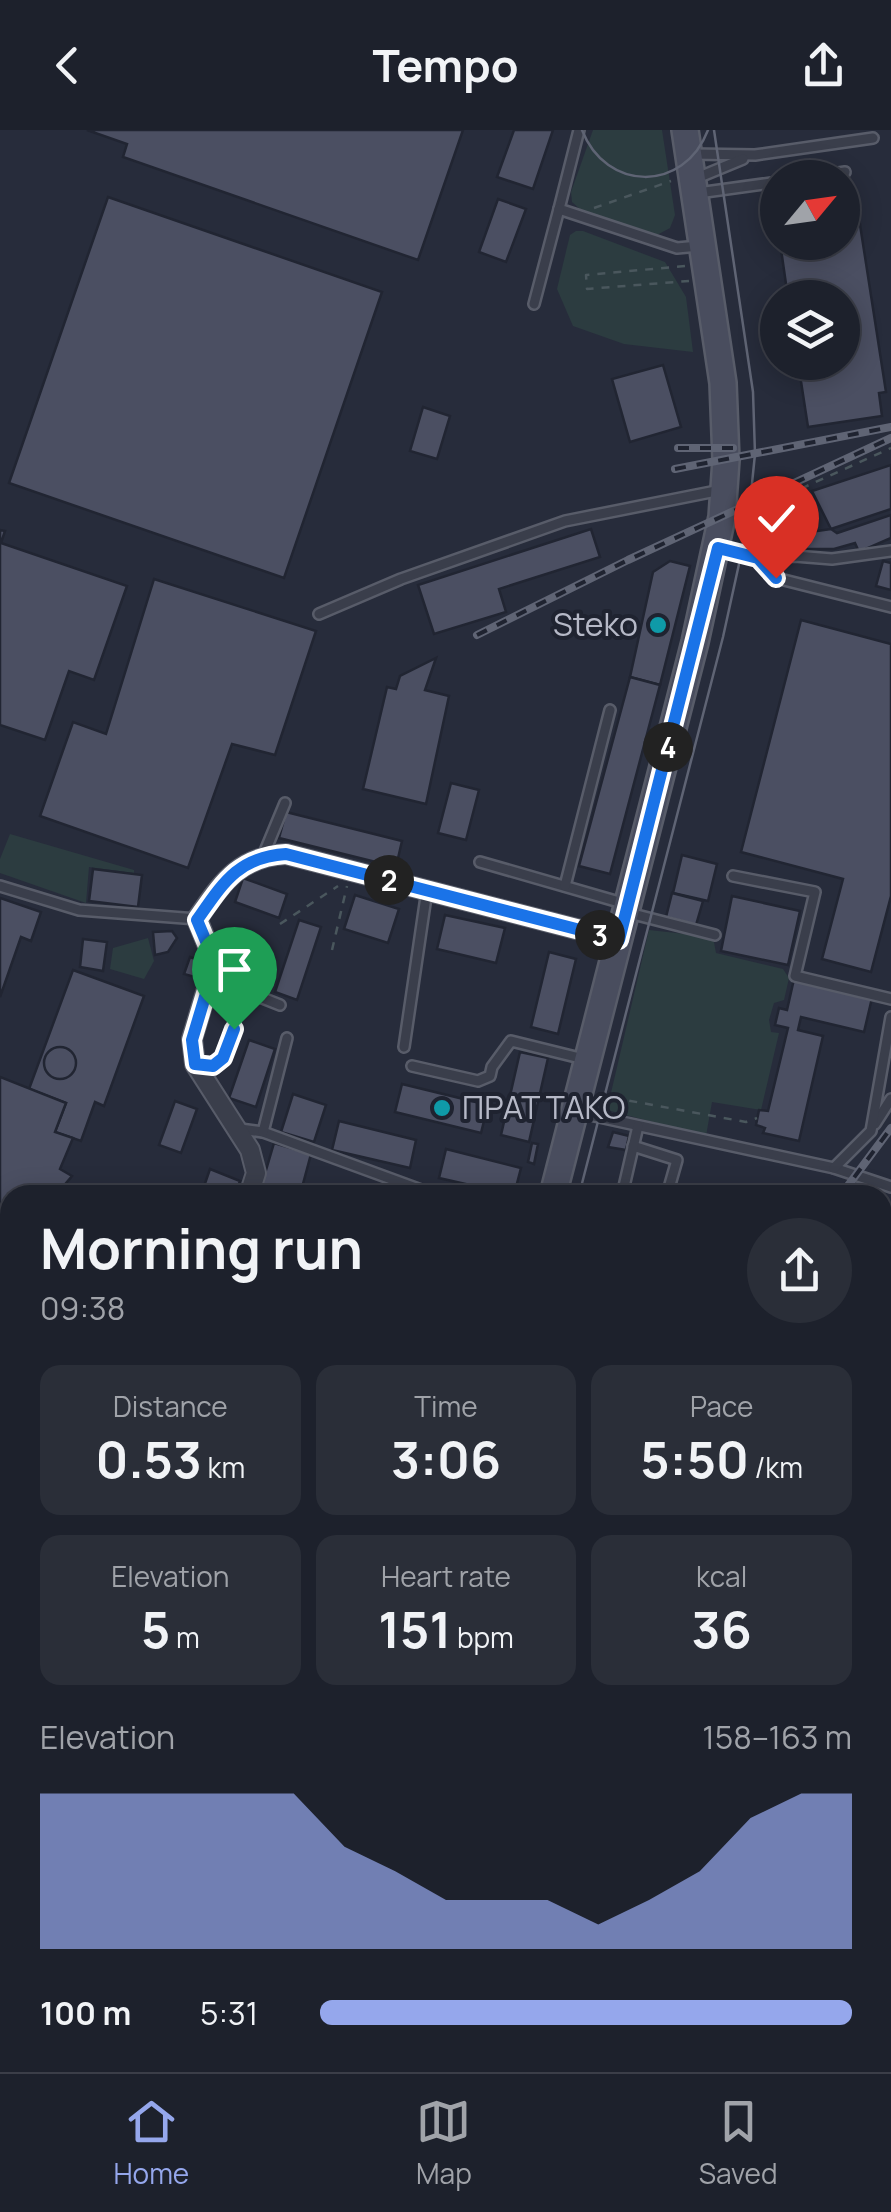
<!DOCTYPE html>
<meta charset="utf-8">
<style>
body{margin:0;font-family:Manrope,sans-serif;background:#2a2e38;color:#f1f3f6;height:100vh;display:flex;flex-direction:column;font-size:38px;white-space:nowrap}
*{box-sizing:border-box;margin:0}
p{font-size:32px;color:#a0a3a9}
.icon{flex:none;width:55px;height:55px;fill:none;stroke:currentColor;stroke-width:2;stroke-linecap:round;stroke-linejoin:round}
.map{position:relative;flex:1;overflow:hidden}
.drawer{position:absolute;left:0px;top:1055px;width:892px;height:888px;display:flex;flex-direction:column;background:#1d212c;border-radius:30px 30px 0 0;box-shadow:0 5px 25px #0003,0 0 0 2px #3b3e48}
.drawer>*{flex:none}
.needle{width:65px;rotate:61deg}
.controls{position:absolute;left:760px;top:30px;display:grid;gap:20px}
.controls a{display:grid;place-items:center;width:100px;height:100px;border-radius:50%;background:#1d212c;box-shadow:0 5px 25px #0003,0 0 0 2px #3b3e48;font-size:50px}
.pin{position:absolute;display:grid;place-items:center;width:85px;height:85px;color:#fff;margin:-102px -42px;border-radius:50% 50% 50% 0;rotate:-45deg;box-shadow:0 0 10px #0007}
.pin .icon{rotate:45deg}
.km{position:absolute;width:50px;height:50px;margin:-25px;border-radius:50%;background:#222;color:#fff;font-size:28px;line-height:50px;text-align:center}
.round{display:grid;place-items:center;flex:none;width:105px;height:105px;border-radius:52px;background:#2a2e38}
.summary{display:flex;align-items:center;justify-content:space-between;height:170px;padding:0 40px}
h1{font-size:55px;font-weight:700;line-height:75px}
.metrics{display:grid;grid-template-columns:repeat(3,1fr);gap:15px;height:170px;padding:10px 40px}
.metrics div{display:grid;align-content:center;border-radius:20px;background:#2a2e38;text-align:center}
.metrics b{font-size:50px;font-weight:700}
.metrics small{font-size:28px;font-weight:400}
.metrics p{font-size:28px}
.chart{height:280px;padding:20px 40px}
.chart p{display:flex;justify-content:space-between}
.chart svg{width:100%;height:180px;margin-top:10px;fill:#95a7ec;opacity:.7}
ul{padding:0 40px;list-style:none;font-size:32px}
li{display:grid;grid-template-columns:160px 120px 1fr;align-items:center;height:75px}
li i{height:25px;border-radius:12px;background:#95a7ec}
header{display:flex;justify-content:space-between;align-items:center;height:130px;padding:0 40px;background:#1d212c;font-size:45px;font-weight:700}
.tabs{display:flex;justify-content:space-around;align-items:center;height:140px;border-top:2px solid #3b3e48;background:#1d212c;font-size:28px;color:#a0a3a9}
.tabs a{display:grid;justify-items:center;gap:5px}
.tabs .selected{color:#95a7ec}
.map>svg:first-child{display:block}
</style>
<header><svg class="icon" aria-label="back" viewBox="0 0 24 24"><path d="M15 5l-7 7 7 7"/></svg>Tempo<svg class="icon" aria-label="share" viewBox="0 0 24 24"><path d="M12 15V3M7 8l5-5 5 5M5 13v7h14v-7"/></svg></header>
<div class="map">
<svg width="891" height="1942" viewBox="0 0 891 1942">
<rect width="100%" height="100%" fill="#272c3b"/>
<g fill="#2c3c40">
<path d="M593,0H662L675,85L670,98L657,105L581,80L572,72L571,62Z"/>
<path d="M576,101H583L665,132L686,167L693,222L624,214L573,196L557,159L570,105Z"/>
<path d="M10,704L134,740V743L89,737L86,773L0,743V729Z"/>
<path d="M649,800L713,807L716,823L783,839L789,848L784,870L774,873L769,890L771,902L779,903L761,980L712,972L706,1006L607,980Z"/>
<path d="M148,808L154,831L144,849L110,839L113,818Z"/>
</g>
<g fill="#4b4f62" stroke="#212532" stroke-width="2.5">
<path d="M87,0H463L418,130L123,27L127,14Z"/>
<path d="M514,0H553L533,59L497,47Z"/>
<path d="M854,56L886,262L879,263L882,286L808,297L798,232H842V168H788L780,112H842V58Z"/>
<path d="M108,67L382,162L284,448L9,353Z"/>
<path d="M498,69L526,79L506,132L479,122Z"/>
<path d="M663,235L681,297L630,312L612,249Z"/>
<path d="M423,277L450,286L437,329L410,321Z"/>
<path d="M891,335V379L831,399L812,361Z"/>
<path d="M891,385V408L859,422L855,413L834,419H805L803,403L831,399L837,403Z"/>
<path d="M591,399L600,427L499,459L506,482L434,504L418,455Z"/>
<path d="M0,400L5,401L1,413L127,456L94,550L69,541L45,610L0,595Z"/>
<path d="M670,431L690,436L660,555L630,547L653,442Z"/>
<path d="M883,431L891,433V460L876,456Z"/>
<path d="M154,449L316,501L275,625L232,614L188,738L40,686L73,592L106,604Z"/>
<path d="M801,490L891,514V766L871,842L822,829L843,749L741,722Z"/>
<path d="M436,528L425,560L449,566L426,674L363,659L387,557L396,559L400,546Z"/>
<path d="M630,547L660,555L610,744L579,736Z"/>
<path d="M451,653L479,660L466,710L438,703Z"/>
<path d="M286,682L402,711L396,737L279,708Z"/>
<path d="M682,725L717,734L708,771L673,763Z"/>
<path d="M93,739L142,745L138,777L89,771Z"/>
<path d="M243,748L287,764L279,788L235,772Z"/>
<path d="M672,763L703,771L696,795L666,787Z"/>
<path d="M355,765L399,779L388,813L344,799Z"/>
<path d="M732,766L800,781L788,835L721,821Z"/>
<path d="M0,768L41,782L31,811L21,807L0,867Z"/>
<path d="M445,785L505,798L496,833L437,819Z"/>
<path d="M299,790L321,797L297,870L275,862Z"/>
<path d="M172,801L177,808L168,822L155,825L153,802Z"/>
<path d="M83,809L107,812L103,841L80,837Z"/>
<path d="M549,822L576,829L558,904L531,897Z"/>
<path d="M190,827L204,832L198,848L184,844Z"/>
<path d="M73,840L144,866L104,976L95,972L81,1011L55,1002L66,973L29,959Z"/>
<path d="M794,849L872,868L864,902L801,887L798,900L823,906L799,1011L763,1003L765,998L756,995L759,980L768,981L788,898L775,895L779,878L787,880Z"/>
<path d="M249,910L275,919L256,977L229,968Z"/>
<circle cx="60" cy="933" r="16"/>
<path d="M520,922L548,928L529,1012L501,1005Z"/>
<path d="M0,947L66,973L55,1002L73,1008L60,1039L72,1046L56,1065H10V1120L0,1132Z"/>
<path d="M402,954L488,975L481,1003L395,982Z"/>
<path d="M293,964L326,975L314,1012L281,1002Z"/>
<path d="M175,971L197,979L181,1023L159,1015Z"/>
<path d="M339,991L416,1010L410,1038L332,1020Z"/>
<path d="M613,1002L629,1006L626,1020L608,1017Z"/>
<path d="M274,1013L311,1024L300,1065L259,1064Z"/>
<path d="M532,1013L538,1014L534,1034L528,1032Z"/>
<path d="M446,1019L521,1038L514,1065L439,1048Z"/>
<path d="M210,1039L240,1051L235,1065H201Z"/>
<path d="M882,1082L891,1088V1269L882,1282Z"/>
<path d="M0,1203L10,1206V1234L5,1247L10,1249V1286L0,1316Z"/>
<path d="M0,1392L10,1396V1407L0,1436Z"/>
<path d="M3,1501L10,1504V1531L0,1527Z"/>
<path d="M10,1586V1613L1,1610Z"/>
<rect x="882" y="1591" width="9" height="210"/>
<path d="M0,1706L10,1708V1735L3,1768L0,1767Z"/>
<path d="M0,1794L10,1797V1852L0,1894Z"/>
</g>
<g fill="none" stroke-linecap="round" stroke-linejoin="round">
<g stroke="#585c69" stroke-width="14">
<g id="service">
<path d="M579,0L559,79L677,118L699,116"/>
<path d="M692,24L755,25L873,8"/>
<path d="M697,48L743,29"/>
<path d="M806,48L845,42"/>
<path d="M698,63L778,52"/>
<path d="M534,174L559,79"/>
<path d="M720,419L759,428L776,448L891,477"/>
<path d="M759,428L795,426L832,429L891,421"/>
<path d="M319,484L401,449L565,391L721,360"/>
<path d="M263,726L285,673"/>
<path d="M480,732L626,774"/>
<path d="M733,746L815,762L795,846L891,869"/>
<path d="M0,756L79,780L197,789"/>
<path d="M565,756L610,580"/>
<path d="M629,783L715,805"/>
<path d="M212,848L280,875"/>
<path d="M404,917L427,760"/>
<path d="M198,935L213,936L223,928L234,899"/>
<path d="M412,936L478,951L490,946L492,937L511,911L584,929"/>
<path d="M576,982L834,1038L891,1057"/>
<path d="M875,994L891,969"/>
<path d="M240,999L263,1002L435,1065"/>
<path d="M263,1002L287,908"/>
<path d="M633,1016L677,1030L667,1065"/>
<path d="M834,1038L871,1001L891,887"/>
<path d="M622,1065L638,996"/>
<path d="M0,1778L10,1780"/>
<path d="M0,1906L5,1882"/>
<path d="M0,1915L10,1916"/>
</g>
</g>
<g stroke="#585c69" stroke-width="22">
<g id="minor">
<path d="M249,1065L256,1043L250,1020L195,934L192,909L213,839L210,821L197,789C222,753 238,727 286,724L619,810"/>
<path d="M0,1457L10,1460"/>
<path d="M0,1625L10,1627"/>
</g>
</g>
<g stroke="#585c69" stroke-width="30">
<g id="secondary">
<path d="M553,1065L695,512L722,387L726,330L723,253L685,0"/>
<path d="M714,1932L716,1942"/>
<path d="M762,1932L764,1942"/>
</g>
</g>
<g stroke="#4a575d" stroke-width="2.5" stroke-dasharray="8 8" stroke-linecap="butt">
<path d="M594,78L671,51"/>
<path d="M685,136L586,145L587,159L689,151"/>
<path d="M760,418L765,381L798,360L891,318"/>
<path d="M280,794L338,756"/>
<path d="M332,820L347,756"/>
<path d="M606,978L609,967L746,992L757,988"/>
</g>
<use href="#service" stroke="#3a3e4b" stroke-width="9"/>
<use href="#minor" stroke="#3a3e4b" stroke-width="18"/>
<use href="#secondary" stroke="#494d5e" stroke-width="25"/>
<g stroke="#5f6474" stroke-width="2.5">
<path d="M582,0C606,62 684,63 708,0"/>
<path d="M579,1065L723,507L748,393L755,324L753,262L714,0"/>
<path d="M732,1932L733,1942"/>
</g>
<g stroke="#5f6474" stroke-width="8">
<g id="rail">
<path d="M678,318H733"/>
<path d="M675,339L891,297"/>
<path d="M477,505L628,430L891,308"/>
<path d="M841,1065L891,998"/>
<path d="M889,1086L891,1082"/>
<path d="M882,1862L891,1861"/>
<path d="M423,1942L475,1932"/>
</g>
</g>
<use href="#rail" stroke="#1f2330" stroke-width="4" stroke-dasharray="11" stroke-linecap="butt"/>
</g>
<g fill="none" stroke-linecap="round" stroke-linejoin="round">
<g stroke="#fff" stroke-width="20">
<path id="route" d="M234,899L223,928L213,936L195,934L192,910L213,840L210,821L197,790C223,753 238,727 286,724L619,810L718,418L758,428L776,448"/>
</g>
<use href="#route" stroke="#1a73e8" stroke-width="12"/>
</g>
<g fill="#0f9aa8" stroke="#1f2330" stroke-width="4">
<circle cx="658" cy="495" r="10"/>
<circle cx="442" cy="978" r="10"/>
</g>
<g text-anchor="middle" stroke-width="8" stroke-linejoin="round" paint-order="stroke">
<g font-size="32" fill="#b6b9c7" stroke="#1f2330" text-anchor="end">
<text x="638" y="506">Steko</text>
<text x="462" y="989" text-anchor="start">ПРАТ ТАКО</text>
</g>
</g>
</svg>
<div class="controls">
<a><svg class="needle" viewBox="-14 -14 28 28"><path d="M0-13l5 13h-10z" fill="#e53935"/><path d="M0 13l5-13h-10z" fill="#a0a3a9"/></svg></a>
<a><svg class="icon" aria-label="layers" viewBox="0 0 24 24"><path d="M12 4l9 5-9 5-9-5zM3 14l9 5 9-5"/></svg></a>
</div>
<div class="pin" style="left:234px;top:899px;background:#1e9e55"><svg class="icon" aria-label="arrive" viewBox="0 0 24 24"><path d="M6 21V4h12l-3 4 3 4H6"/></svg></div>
<div class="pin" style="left:776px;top:448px;background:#d93025"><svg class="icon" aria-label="check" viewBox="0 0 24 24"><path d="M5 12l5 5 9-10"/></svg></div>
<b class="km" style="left:389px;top:750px">2</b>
<b class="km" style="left:600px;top:805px">3</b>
<b class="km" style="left:668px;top:617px">4</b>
<section class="drawer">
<div class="summary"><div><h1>Morning run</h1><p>09:38</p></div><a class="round"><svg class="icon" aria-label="share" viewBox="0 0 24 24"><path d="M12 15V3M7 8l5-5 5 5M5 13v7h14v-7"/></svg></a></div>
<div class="metrics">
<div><p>Distance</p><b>0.53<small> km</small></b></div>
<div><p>Time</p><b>3:06</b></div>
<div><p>Pace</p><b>5:50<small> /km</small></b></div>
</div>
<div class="metrics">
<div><p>Elevation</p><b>5<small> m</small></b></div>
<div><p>Heart rate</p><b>151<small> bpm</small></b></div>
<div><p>kcal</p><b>36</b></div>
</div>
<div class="chart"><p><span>Elevation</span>158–163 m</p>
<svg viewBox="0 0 160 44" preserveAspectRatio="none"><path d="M0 44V6L10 6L20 6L30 6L40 6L50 6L60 19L70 25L80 32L90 32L100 32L110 38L120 32L130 25L140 12L150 6L160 6V44z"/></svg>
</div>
<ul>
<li><b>100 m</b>5:31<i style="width:100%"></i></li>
</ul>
</section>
</div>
<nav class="tabs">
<a class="selected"><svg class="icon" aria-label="home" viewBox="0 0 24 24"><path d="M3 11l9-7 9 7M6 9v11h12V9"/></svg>Home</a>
<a><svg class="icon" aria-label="map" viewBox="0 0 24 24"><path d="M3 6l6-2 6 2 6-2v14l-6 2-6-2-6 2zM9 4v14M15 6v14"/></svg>Map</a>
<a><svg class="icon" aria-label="saved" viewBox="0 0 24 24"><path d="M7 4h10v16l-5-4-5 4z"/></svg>Saved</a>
</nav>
